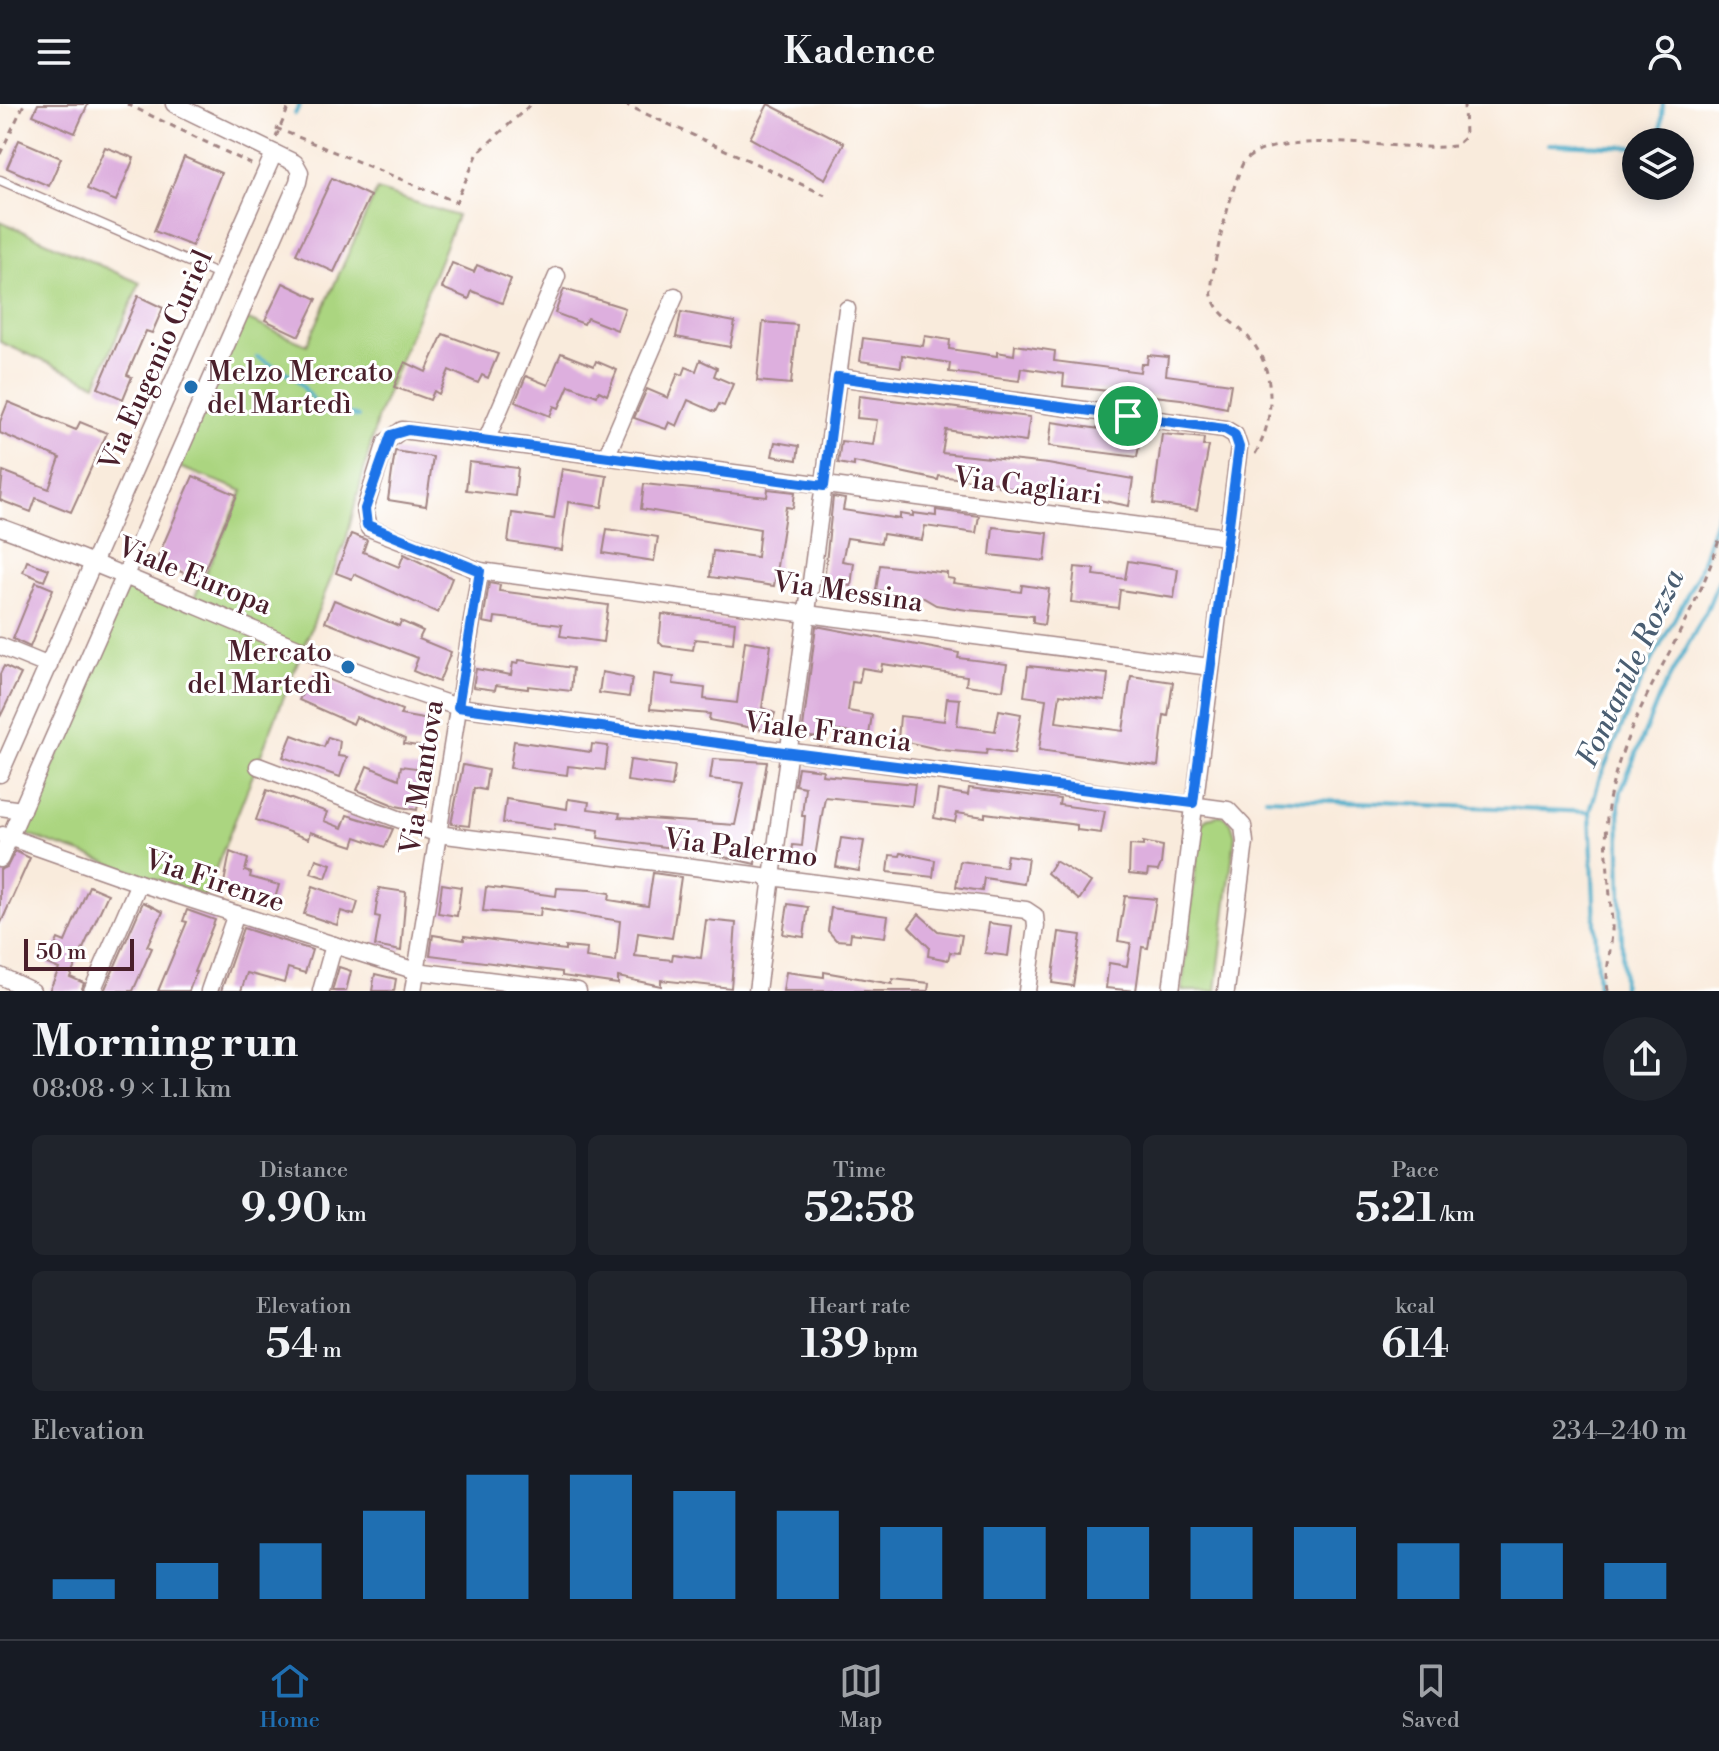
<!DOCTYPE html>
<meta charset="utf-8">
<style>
body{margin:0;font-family:"Libre Bodoni",serif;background:#20242c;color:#f1f3f6;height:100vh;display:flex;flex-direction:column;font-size:30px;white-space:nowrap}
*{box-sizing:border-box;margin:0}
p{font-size:26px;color:#9ea1a6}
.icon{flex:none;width:44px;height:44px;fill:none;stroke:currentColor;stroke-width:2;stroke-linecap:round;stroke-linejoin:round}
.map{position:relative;height:887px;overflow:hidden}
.side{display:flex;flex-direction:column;background:#171b24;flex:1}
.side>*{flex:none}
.tools{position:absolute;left:1622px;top:24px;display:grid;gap:16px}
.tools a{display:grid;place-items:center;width:72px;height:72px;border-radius:50%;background:#171b24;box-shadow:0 4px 20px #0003;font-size:40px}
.scale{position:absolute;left:24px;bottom:20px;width:110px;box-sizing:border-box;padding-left:8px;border:4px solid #4a1f2b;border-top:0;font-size:22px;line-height:28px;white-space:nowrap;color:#4a1f2b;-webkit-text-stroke:6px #fff;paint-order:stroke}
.pin{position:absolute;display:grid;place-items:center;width:68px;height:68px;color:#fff;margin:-34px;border:4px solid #fff;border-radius:50%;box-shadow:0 2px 8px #0007}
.round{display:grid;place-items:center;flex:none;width:84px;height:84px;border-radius:42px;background:#20242c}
.overview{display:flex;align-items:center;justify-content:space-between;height:136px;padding:0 32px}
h1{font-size:44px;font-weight:700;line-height:60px}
.stats{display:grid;grid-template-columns:repeat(3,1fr);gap:12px;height:136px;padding:8px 32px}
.stats div{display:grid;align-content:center;border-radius:12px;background:#20242c;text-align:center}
.stats b{font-size:40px;font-weight:700}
.stats small{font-size:22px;font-weight:400}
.stats p{font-size:22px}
.chart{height:224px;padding:16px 32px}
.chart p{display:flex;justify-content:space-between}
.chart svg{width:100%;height:144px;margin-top:8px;stroke:#1f6fb2;stroke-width:6}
header{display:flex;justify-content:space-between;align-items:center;height:104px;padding:0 32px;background:#171b24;font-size:36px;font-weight:700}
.tabs{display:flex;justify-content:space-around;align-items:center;height:112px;border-top:2px solid #363941;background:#171b24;font-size:22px;color:#9ea1a6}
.tabs a{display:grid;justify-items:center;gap:4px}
.tabs .active{color:#1f6fb2}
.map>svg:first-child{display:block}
</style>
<header><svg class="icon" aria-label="menu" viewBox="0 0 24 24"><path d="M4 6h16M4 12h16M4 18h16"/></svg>Kadence<svg class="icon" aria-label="person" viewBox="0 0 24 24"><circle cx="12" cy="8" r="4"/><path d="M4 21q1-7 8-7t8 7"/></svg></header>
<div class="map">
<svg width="1719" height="887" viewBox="0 0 1719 887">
<rect width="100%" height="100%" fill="#fff"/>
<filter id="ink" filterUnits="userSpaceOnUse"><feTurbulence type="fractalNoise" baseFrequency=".0125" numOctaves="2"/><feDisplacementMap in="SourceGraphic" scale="16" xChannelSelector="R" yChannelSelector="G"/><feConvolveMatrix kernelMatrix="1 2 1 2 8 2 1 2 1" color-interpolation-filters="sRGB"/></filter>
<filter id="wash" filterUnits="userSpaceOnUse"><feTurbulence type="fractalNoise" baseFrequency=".006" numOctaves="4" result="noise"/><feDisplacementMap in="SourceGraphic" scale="32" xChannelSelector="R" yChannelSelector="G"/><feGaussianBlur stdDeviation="1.8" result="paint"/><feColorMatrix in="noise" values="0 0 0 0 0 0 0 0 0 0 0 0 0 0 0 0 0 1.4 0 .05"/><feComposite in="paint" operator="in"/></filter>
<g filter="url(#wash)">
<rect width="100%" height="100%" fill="#f9ebdc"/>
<g fill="#abd580" stroke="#7a7a56" stroke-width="2">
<path d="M377,86L457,112L378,312L346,436L205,792L25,730L127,482L189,505L243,387L173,361L239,212L307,241Z"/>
<path d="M0,117L140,179L96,280L0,238Z"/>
<path d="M1221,711L1231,718L1235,731L1216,887H1182L1200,722L1207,714Z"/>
</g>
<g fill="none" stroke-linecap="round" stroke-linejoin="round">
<g stroke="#49abc8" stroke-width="4">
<path d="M295,10L300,0"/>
<path d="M1660,38L1663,0"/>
<path d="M1549,40L1636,43"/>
<path d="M257,253L295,273L316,299L358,313"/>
<path d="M1266,694L1590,708"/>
<path d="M1598,887L1590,708L1599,676L1642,576L1698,470L1719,404"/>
<path d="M1623,887L1619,701L1621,687L1659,593L1706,508L1719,476"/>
</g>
</g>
<g id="blocks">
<g fill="#ddafde">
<path d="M38,0H88L75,29L33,11Z"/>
<path d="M768,0L844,39L825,75L750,34Z"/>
<path d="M19,36L61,54L49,82L7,64Z"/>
<path d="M105,43L134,54L116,97L87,85Z"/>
<path d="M184,53L221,69L192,142L154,127Z"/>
<path d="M332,74L370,92L334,168L296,150Z"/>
<path d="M452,159L474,168L477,161L511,175L502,199L472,187L469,195L442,184Z"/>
<path d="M283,179L317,195L299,232L265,216Z"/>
<path d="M564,185L625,204L617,226L587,214L584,220L555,209Z"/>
<path d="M138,192L163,204L152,229L146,227L127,271L132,273L123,295L98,284Z"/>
<path d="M681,208L735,218L730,243L676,233Z"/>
<path d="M763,218L797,221L791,280L757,277Z"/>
<path d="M443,230L498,250L488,274L482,271L478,279L449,266L439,290L434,287L430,296L394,283L405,258L426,268Z"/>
<path d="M925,232L950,236L949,245L997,252V248L1014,251L1015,241L1055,247L1054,257L1140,268L1141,260H1147L1148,251L1168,253L1166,271L1231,280L1227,304L1181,295L1063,282L1064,270L1021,264L1019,277L949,268L950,259L902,251L901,263L860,257L863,234L923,242Z"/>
<path d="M561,249L594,262L596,257L617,266L607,291L599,287L597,292L569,281L559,304L554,302L550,312L515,298L526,272L548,281Z"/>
<path d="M700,256L717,264L714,272L733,280L724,302L719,300L715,308L688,296L677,322L669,318L666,325L634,314L647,285L668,294L678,269L683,271L686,263L696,267Z"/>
<path d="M859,292L1030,313L1026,338L946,326L942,349L1048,360L1133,375L1129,402L1060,388V391L1022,386L998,382V379L939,372L938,376L854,358V362L838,359L841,337L873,341L877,316L857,314Z"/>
<path d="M8,298L76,326L80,318L107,329L71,408L36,394L31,408L0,396L3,367L49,385L60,354L0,329V318Z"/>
<path d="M1052,318L1141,331L1137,353L1049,342Z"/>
<path d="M1162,330L1204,334L1203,342H1209L1197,406L1153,400Z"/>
<path d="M775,338L799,342L797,356L772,352Z"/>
<path d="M395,347L433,353L426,402L388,396Z"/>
<path d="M469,358L518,364L515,392L466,386Z"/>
<path d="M562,365L607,372L602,403L568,398L562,446L508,438L512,409L554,415Z"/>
<path d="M193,372L237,391L200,476L156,457Z"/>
<path d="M644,380L767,393L768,385L795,388L793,404L786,403L774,482L710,473L713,447L757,453L760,425L641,405Z"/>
<path d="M833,393L845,395L843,406L900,415V410L913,412V409L936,412V406L979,412L976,429L925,422L922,436L883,430L881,439L847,434L842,457L854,459L851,482L824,478Z"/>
<path d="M993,423L1048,429L1045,457L990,451Z"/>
<path d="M607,425L658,433L654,457L603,449Z"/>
<path d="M351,430L367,436L363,448L399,463L404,450L452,474L438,509L354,470L352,475L336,469Z"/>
<path d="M27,457L49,465L44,477L23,468Z"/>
<path d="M1128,457L1178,465L1174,494L1120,486L1118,504L1071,498L1075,463L1095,465L1094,471L1125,475Z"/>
<path d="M880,461L947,469V474L954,475L953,479L1021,488L1022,481L1049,485L1044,521L1033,519V512L967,506L936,501L922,493L876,486Z"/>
<path d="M36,478L53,485L30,543L13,535Z"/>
<path d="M489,479L500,481L499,487L608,501L603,538L560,532L562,521L495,513L494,520L483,518Z"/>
<path d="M334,496L399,522L401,517L423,527L419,535L451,548L439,578L413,567L418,554L325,518Z"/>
<path d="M662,510L735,518L733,539L695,535L693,546L663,542L659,538Z"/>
<path d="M816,522L959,549L958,554L1007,560L1003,586L966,581L967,572L882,560L881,567L862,564L859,579L852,578L848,607L872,611L869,631L822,625L820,634L802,632Z"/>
<path d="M745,537L771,541L762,604L775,609L769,627L709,616L710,610L650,605L654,570L674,573L673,580L705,584L704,595L737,599Z"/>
<path d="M519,556L573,564L571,587L528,582V585L496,581L495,586L473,583L476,565L511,571L513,559L518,560Z"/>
<path d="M4,562L21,570L0,613V570Z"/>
<path d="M1028,562L1108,570L1105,596L1060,590L1056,618L1123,627L1131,572L1173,578L1168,612L1164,611L1158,662L1039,646L1046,595L1024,592Z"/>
<path d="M602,568L632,574L629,593L599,589Z"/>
<path d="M313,569L402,606L400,611L429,616L425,643L404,640L405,635L356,613L353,620L299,596Z"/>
<path d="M947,594L960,595L957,622L995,627L999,606L1021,610L1014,650L987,645L986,650L942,646L898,636L900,612L944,617Z"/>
<path d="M292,631L324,643L328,633L340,637L338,652L347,653L340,673L283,653Z"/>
<path d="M514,637L591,648L592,640L608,642L605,666L568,662L567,671L510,664Z"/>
<path d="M713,655L767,658L753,741L757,742L755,760L702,748L598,734L599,726L555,720L554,726L503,719L506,695L567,705L568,695L589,698L588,705L620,709L619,713L735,721L744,679L710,675Z"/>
<path d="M630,656L675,662L672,683L627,677Z"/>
<path d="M463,661L488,666L485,686L474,684L469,722L451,720Z"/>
<path d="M367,662L399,675L401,662L424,665L417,706L396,702L357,686Z"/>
<path d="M798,663L823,666L822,671L915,680L912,702L825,693L814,759L791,756L793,741L802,742L805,712H802L805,683L795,681Z"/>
<path d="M969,684L1060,695L1059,701L1105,707L1101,729L1077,726V721L985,709V713L957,709L955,718L934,714L938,686L968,691Z"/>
<path d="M267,686L327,708L324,717L342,724L347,711L393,725L385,743L356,733L353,742L310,728L308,735L256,716Z"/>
<path d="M841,734L864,737L859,767L836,763Z"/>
<path d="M1143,738L1163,742L1161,760L1158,767L1148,766L1147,772L1129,770L1130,741L1143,742Z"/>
<path d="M15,747L30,754L0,821V766L7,763Z"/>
<path d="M230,748L248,755L245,767L251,769L250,773L279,781L273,801L223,784Z"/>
<path d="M901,749L935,756L933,773L888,768L890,751L900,752Z"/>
<path d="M1007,751L1028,754L1024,780L984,774L982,787L956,783L960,757L1005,763Z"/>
<path d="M316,755L331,760L326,774L311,769Z"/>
<path d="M1055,757L1091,778L1079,796L1047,769Z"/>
<path d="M653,769L681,773L672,834L638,829L635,852L672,856L673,850L701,854L706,816L736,819L731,884L661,876V882L618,873V880L562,872V868L430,851L433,831L464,836V832L565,846V843L587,845L586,854L616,858L620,817L541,804L540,812L483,807L486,783L556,792L557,784L590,786L610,789L609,796L648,802Z"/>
<path d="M442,780L461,783L457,812L438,809Z"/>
<path d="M89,782L108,790L70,873L84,879L81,887H49L59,865L47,860L58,835L65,838Z"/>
<path d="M313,782L358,798L354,811L341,807L337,821L304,810Z"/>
<path d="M379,784L406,788L401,847L375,842L380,813L375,812Z"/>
<path d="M1125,792L1156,795L1148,844L1142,843L1136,887L1106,884L1109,859L1127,862L1131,839L1118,837Z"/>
<path d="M143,798L163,808L147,842L152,844L133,887H104Z"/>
<path d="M788,800L808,803L804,833L783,830Z"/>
<path d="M831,804L888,812L885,833L851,829L850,837L836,836L828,827Z"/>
<path d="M187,806L215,816L194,868H196L189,887H158L187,818L183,817Z"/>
<path d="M919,810L938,827L962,831L959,849L950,848L948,856L928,852L929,843L909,823Z"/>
<path d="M989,819L1012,822L1008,852L985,849Z"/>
<path d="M243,824L312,846L305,869L288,864L284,879L247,869L241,887H221Z"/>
<path d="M1059,828L1081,831L1073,882L1052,879Z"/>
<path d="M339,863L351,867L346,887H332Z"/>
<path d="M786,868L824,873V868L892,880L893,875L929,879L928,887H783Z"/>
<path d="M375,870L396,875L394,887H372Z"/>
</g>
</g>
</g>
<g filter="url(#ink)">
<use href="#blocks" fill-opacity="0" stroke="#a28584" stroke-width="2"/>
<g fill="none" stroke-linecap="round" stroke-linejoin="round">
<g stroke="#a28584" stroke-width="11">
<path id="lane" d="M0,76L219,171"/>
</g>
<g stroke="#a28584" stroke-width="19">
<g id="street">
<path d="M838,273L1225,325L1235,331L1239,343L1171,887"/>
<path d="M486,337L557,172"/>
<path d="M606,353L675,192"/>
<path d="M0,423C154,479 302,553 458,603L1228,706L1243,722L1245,738L1226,887"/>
<path d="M0,542L49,562"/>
<path d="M1210,563L480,467L369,424L365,405L386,338L402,326L1226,433"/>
<path d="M258,662L438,730L1026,806L1035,812L1036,822L1027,887"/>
<path d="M0,670L274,49"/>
<path d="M0,703L22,706"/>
<path d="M3,731L139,779L416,867L578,887"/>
<path d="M0,755L298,78L300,68L295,59L174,0"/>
<path d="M0,872L32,887"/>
<path d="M92,887L139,779"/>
<path d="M209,887L236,810"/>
<path d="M321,887L334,841"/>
<path d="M413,887L480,467"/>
<path d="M757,887L847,205"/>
</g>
</g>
<g stroke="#a28584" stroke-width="3" stroke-dasharray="6 6" stroke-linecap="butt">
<path d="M127,0L253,61"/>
<path d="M624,0L825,91"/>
<path d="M276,24L456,98L478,49L531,0"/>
<path d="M276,33L290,0"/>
<path d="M0,50L24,0"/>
<path d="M1255,350C1276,316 1276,264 1249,234C1237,220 1217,211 1212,192C1208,173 1233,79 1243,59C1272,21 1406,49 1455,42L1465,33L1464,0"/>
<path d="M1608,887C1604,866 1613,842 1612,820C1610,778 1601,728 1611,687C1631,597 1693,524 1719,436"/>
</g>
<use href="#lane" stroke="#fff" stroke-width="8"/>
<use href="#street" stroke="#fff" stroke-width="16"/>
</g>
</g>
<g fill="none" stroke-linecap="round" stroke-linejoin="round" filter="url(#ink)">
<g stroke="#fff" stroke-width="16">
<path id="route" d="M838,273L1225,325L1235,331L1239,343L1193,699L768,646L458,603L480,467L367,421L365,405L391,331L408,326L824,382Z"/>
</g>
<use href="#route" stroke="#1a73e8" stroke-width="10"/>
</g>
<g fill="#1f6fb2" stroke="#fff" stroke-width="3">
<circle cx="191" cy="283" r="8"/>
<circle cx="348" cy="563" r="8"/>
</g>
<g text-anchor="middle" stroke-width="6" stroke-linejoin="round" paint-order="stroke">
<g font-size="28" fill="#4a1f2b" stroke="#fff">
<text transform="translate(155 256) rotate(-66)" y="10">Via Eugenio Curiel</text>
<text transform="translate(1028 381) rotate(7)" y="10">Via Cagliari</text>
<text transform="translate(195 471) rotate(22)" y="10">Viale Europa</text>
<text transform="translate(848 487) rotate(8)" y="10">Via Messina</text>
<text transform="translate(828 627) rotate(7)" y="10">Viale Francia</text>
<text transform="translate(421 673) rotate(-81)" y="10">Via Mantova</text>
<text transform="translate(741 743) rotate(7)" y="10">Via Palermo</text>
<text transform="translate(215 776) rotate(18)" y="10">Via Firenze</text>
</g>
<g font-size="28" fill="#4a1f2b" stroke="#fff" text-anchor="start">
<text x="207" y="277">Melzo Mercato<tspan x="207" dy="32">del Martedì</tspan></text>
<text x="332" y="557" text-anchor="end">Mercato<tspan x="332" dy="32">del Martedì</tspan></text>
</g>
<g font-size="30" font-style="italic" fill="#4a5e72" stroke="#fff">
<text transform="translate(1630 564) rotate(-65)" y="10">Fontanile Rozza</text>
</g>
</g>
</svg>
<div class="tools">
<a><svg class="icon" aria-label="layers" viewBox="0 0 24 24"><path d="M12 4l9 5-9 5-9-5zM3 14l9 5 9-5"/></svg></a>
</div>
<div class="scale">50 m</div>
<div class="pin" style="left:1128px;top:312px;background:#1e9e55"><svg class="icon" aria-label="arrive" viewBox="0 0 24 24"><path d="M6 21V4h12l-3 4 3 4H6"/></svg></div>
</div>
<section class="side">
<div class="overview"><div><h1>Morning run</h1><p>08:08 · 9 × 1.1 km</p></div><a class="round"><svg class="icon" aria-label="share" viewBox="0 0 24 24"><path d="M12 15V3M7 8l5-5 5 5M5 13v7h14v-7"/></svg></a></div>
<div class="stats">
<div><p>Distance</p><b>9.90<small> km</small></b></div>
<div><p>Time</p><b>52:58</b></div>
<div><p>Pace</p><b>5:21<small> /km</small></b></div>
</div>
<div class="stats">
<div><p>Elevation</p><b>54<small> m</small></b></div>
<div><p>Heart rate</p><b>139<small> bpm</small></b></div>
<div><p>kcal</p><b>614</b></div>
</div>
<div class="chart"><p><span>Elevation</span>234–240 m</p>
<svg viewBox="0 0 160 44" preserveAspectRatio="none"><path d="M5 44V38M15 44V33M25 44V27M35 44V17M45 44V6M55 44V6M65 44V11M75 44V17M85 44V22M95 44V22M105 44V22M115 44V22M125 44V22M135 44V27M145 44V27M155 44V33"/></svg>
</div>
</section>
<nav class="tabs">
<a class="active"><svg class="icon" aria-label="home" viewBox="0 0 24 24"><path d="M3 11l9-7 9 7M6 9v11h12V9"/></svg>Home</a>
<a><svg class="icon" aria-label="map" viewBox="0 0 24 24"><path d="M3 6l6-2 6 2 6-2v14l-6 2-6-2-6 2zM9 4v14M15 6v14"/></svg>Map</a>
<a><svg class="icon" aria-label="saved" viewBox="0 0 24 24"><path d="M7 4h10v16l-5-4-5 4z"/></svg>Saved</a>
</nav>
